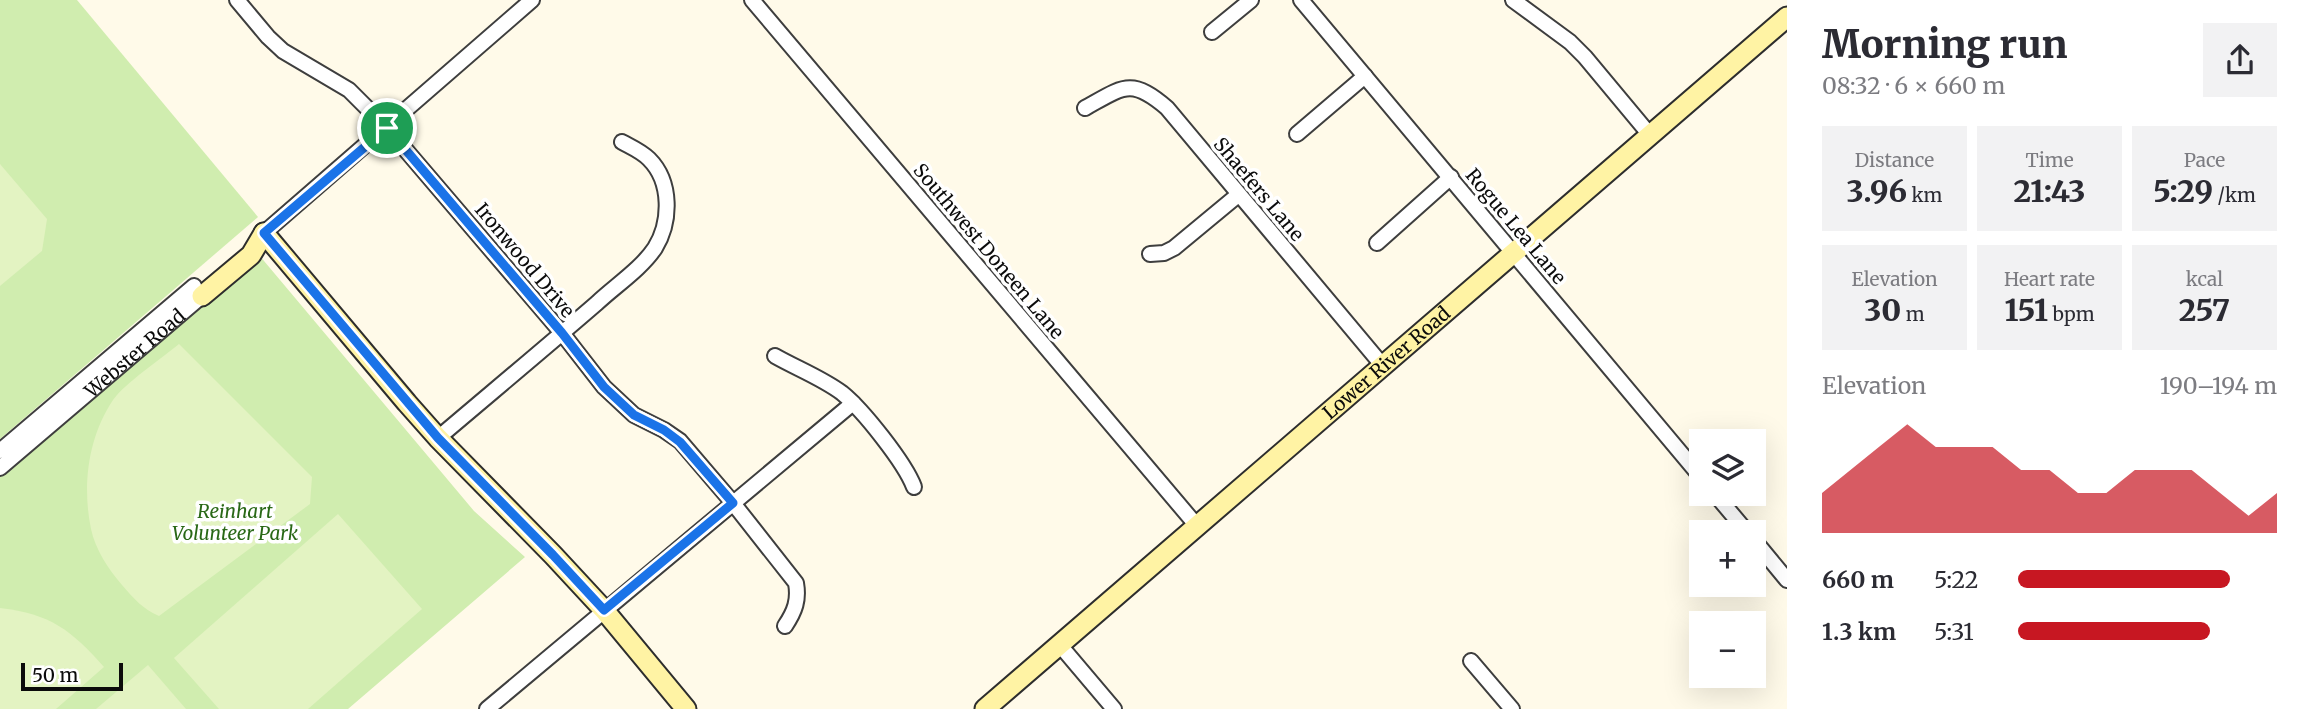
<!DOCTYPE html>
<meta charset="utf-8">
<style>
body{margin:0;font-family:Merriweather,serif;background:#f2f2f3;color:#2b2b33;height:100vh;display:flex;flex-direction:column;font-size:26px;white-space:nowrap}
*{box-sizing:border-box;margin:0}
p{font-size:23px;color:#7c7c81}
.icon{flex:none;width:38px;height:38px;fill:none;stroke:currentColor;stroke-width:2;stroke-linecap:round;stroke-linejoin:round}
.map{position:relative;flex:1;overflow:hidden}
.side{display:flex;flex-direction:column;background:#fff;width:525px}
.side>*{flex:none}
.fabs{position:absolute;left:1689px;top:429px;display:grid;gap:14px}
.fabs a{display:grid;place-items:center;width:77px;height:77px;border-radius:0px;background:#fff;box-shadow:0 7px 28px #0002;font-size:35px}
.scale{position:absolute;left:21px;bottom:18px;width:102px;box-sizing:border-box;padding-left:7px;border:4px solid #0b0b0b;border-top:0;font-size:19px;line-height:24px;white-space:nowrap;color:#0b0b0b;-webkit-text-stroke:5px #fff;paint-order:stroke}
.pin{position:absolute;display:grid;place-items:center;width:60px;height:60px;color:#fff;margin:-30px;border:4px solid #fff;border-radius:50%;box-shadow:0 2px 7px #0007}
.round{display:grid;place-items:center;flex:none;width:74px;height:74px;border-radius:0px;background:#f2f2f3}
.headline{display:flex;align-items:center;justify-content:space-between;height:119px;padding:0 35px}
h1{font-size:38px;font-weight:800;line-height:52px}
.stats{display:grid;grid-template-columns:repeat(3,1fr);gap:10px;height:119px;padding:7px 35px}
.stats div{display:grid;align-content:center;border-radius:0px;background:#f2f2f3;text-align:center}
.stats b{font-size:30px;font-weight:800}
.stats small{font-size:19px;font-weight:400}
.stats p{font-size:19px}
.chart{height:196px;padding:14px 35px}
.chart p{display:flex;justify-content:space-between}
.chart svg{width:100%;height:126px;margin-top:7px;fill:#c71722;opacity:.7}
ul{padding:0 35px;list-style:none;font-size:23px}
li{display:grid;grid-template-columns:112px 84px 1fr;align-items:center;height:52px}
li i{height:18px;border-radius:9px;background:#c71722}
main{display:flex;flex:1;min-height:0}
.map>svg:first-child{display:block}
</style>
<main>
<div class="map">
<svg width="1787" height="709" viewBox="0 0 1787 709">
<rect width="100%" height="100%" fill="#fffae9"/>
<g fill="#d0edaf">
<path d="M0,0H77L258,217L0,439Z"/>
<path d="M259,255L474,511L525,557L348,709H0V461Z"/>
</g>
<g fill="#e3f3c2">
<path d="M0,164L47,219L42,251L0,286Z"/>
<path d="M179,344L312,477L310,504L159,616C143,609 134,599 122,585C109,570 95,549 91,529C82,486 88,437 113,400C124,384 162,358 179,344Z"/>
<path d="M338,514L422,609L308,709H219L174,658Z"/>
<path d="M0,608C51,614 71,630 104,667L56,709H0Z"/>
<path d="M148,665L186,709H96Z"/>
</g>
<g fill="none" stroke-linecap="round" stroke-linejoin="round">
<g stroke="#3e3e3e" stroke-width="18">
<g id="street">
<path d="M237,0L268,37L283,51L349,90L387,128L562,333L604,387L634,415L664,430L680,441L733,503L796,583C799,600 795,611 785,626"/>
<path d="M752,0L1197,526"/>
<path d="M1301,0L1701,477"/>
<path d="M1513,0L1570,42L1585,57L1650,135"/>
<path d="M1212,32L1251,0"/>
<path d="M1085,108C1123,87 1131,77 1167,108L1383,366"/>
<path d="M1297,134L1365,76"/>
<path d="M264,233L532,0"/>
<path d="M1377,243L1451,177"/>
<path d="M1150,254L1164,253L1174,248L1238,195"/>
<path d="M775,356C796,368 822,378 842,393C863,410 905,463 914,487"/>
<path d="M438,438C491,393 545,348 597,303C615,286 641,269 655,248C671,222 672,182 649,159C641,151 631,147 622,142"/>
<path d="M0,451L194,286"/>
<path id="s1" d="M0,468L202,296"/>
<path d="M1715,494L1747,532"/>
<path d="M1754,540L1787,580"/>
<path d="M1059,644L1114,709"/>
<path d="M1471,661L1512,709"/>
<path d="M487,709L853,403"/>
</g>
</g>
<g stroke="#2d2d2d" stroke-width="23">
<g id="secondary">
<path d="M264,233L407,403L438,438L553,555L604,610L686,709"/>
<path d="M202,296L251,255L264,233"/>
<path id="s2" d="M985,709L1787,17"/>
</g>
</g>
<use href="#street" stroke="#fff" stroke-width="14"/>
<use href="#secondary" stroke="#fff3a4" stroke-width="19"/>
</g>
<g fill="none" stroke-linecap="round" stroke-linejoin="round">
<g stroke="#fff" stroke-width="14">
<path id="route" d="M387,128L562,333L604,387L634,415L664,430L680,442L733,503L604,610L553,555L438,438L264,233Z"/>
</g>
<use href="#route" stroke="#1a73e8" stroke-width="9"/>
</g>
<g text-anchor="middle" stroke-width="7" stroke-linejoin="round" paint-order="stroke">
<g font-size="19" fill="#0b0b0b" stroke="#fff">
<text transform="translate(1259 189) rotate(50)" y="7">Shaefers Lane</text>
<text transform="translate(1516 226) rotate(50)" y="7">Rogue Lea Lane</text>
<text transform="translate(989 251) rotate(50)" y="7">Southwest Doneen Lane</text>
<text transform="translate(525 260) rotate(50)" y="7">Ironwood Drive</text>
<text dy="7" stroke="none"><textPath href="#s1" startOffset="177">Webster Road</textPath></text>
<text dy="7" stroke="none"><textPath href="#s2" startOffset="530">Lower River Road</textPath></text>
</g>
<g font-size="19" font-style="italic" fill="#296816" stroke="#fff">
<text x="235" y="518">Reinhart<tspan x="235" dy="22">Volunteer Park</tspan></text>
</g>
</g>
</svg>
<div class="fabs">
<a><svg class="icon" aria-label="layers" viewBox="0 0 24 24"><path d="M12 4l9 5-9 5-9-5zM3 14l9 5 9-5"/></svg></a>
<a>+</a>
<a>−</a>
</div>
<div class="scale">50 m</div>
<div class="pin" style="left:387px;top:128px;background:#1e9e55"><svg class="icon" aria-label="arrive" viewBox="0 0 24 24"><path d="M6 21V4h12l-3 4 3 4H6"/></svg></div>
</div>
<section class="side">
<div class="headline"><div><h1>Morning run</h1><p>08:32 · 6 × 660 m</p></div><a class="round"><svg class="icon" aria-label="share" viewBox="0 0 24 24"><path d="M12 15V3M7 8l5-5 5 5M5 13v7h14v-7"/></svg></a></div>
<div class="stats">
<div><p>Distance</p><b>3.96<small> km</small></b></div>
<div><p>Time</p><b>21:43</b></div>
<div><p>Pace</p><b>5:29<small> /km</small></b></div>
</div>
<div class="stats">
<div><p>Elevation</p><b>30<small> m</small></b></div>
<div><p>Heart rate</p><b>151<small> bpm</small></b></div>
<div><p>kcal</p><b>257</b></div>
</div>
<div class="chart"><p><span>Elevation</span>190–194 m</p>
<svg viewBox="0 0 160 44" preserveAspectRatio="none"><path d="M0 44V30L10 22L20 14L30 6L40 14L50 14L60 14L70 22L80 22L90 30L100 30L110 22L120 22L130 22L140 30L150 38L160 30V44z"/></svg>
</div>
<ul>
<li><b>660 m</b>5:22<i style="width:82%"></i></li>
<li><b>1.3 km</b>5:31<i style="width:74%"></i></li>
</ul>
</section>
</main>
